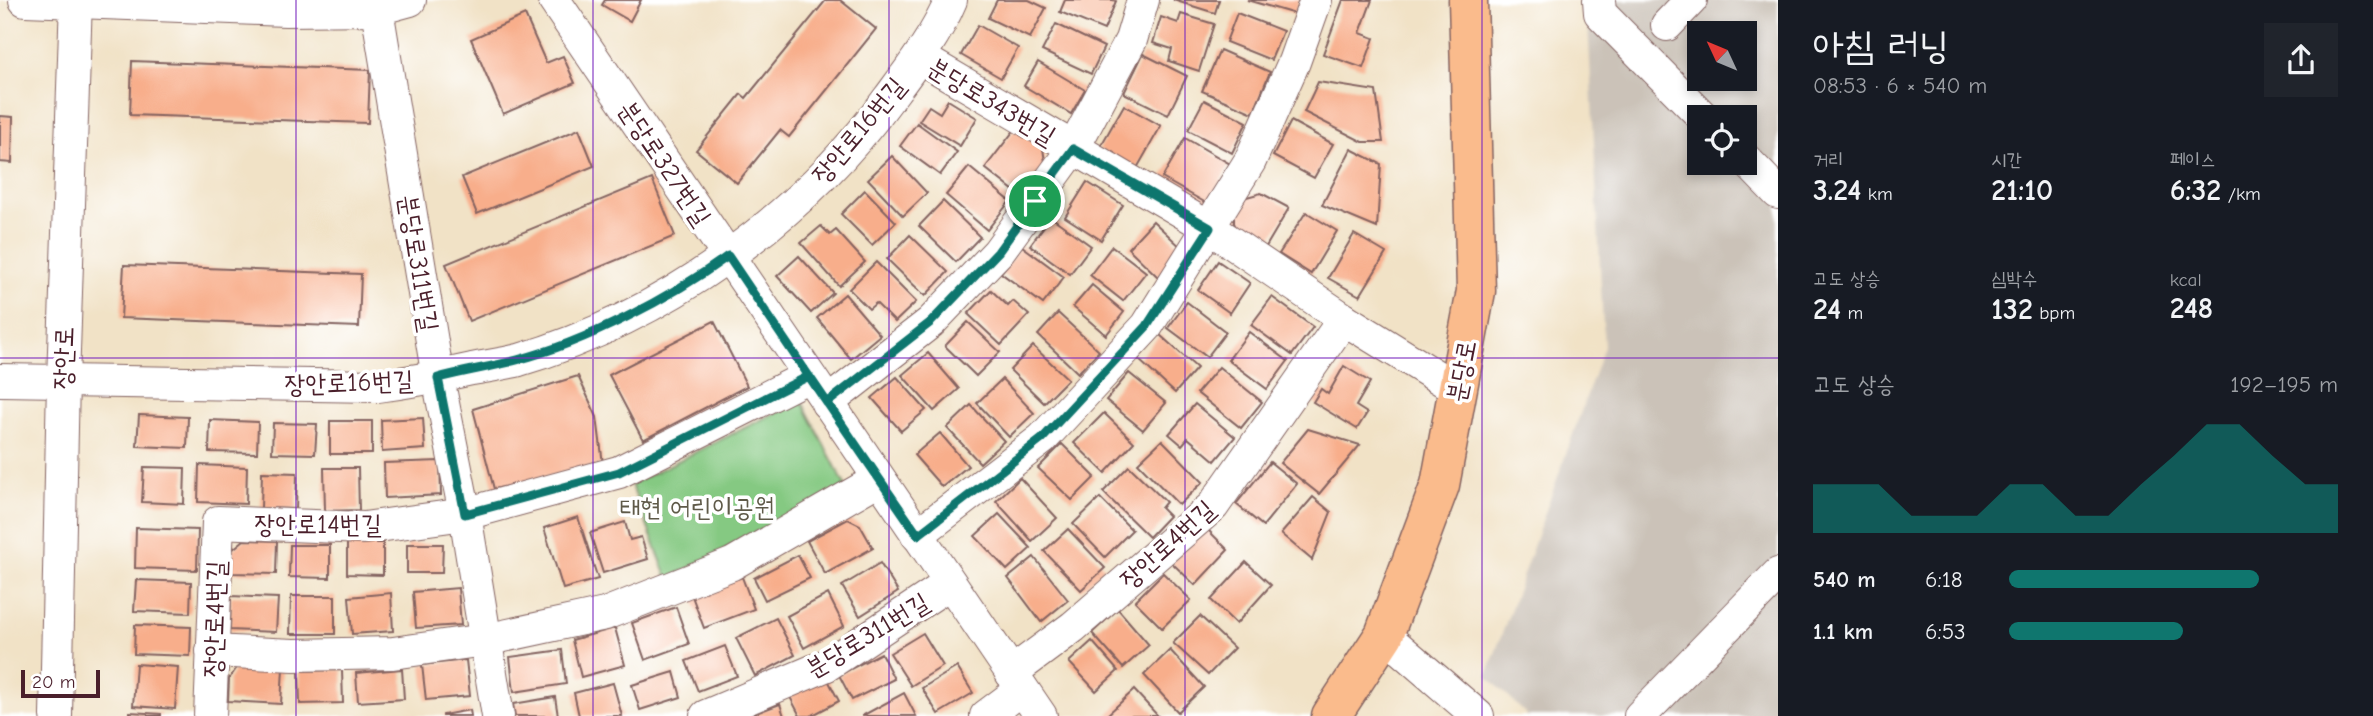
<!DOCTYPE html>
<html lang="ko">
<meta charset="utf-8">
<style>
body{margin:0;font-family:"Comic Neue","Poor Story",sans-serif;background:#20242c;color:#f1f3f6;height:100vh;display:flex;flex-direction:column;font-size:26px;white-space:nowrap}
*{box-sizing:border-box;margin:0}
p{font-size:23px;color:#9ea1a6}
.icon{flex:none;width:38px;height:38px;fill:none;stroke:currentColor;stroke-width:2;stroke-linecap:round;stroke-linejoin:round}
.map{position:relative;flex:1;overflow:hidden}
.drawer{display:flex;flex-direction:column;background:#171b24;width:595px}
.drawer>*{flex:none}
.needle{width:46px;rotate:314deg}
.controls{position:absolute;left:1687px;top:21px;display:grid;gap:14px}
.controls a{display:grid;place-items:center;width:70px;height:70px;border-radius:0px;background:#171b24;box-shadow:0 4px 10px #0003;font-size:35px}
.scale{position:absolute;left:21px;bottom:18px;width:79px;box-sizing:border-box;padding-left:7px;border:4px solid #4a1f2b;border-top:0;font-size:19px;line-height:24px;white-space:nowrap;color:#4a1f2b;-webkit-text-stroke:5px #fff;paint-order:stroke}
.pin{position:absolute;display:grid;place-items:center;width:60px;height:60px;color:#fff;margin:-30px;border:4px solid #fff;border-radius:50%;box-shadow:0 2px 7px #0007}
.round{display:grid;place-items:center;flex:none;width:74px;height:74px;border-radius:0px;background:#20242c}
.headline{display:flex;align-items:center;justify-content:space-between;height:119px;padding:0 35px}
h1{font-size:38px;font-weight:600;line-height:52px}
.stats{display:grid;grid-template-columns:repeat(3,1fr);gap:10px;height:119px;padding:7px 35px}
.stats div{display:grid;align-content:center}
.stats b{font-size:30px;font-weight:600}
.stats small{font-size:19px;font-weight:400}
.stats p{font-size:19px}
.chart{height:196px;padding:14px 35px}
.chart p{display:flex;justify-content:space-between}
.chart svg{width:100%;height:126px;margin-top:7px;fill:#0f766e;opacity:.7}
ul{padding:0 35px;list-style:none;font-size:23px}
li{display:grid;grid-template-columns:112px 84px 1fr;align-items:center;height:52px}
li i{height:18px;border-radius:9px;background:#0f766e}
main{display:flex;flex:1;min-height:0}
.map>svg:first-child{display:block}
</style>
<main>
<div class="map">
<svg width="1778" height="716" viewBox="0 0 1778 716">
<rect width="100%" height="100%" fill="#fff"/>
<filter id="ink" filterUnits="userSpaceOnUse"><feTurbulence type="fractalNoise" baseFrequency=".0143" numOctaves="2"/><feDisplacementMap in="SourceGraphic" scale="14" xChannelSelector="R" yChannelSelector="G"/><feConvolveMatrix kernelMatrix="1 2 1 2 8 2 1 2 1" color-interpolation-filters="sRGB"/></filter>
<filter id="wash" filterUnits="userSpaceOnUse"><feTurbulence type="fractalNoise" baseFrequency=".00686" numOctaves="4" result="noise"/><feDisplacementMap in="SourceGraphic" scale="28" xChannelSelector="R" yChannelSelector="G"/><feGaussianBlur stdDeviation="1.57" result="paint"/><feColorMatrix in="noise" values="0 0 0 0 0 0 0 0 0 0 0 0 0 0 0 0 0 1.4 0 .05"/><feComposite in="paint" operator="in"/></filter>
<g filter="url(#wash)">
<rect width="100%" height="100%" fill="#f1e2c6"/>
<path fill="#cbc2b8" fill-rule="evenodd" d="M1587,0H1778V716H1525L1526,714L1487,676L1604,347ZM1699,33H1745V79H1699ZM1699,117H1745V163H1699Z"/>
<path fill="#85c982" stroke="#687456" stroke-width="2" d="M801,400L846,487L668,579L631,484Z"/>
<g id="blocks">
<g fill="#f8ae8b">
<path d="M605,0H641L630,21L602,5Z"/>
<path d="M826,0H840L876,29L789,137L780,130L737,183L696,150L741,94L746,98Z"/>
<path d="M997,0H1029L1046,8L1030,38L988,18Z"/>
<path d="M1065,0H1113L1116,1L1104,30L1060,12Z"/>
<path d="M1173,0H1219L1215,13Z"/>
<path d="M1247,0H1299L1295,14Z"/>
<path d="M1343,0H1372L1360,33L1374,38L1363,68L1323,54Z"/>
<path d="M1237,13L1283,31L1271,60L1226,42Z"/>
<path d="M1181,14L1214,24L1199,71L1169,61L1172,49L1153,43L1161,17L1178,23Z"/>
<path d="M525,15L546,63L563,56L575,83L503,114L471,39Z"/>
<path d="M1056,24L1104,47L1091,74L1042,51Z"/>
<path d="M978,25L1018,48L1001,78L961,55Z"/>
<path d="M1220,50L1270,72L1253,113L1202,91Z"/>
<path d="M1143,54L1187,76L1168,115L1124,93Z"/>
<path d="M132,61L370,70L368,123L130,115Z"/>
<path d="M1038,62L1085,90L1071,114L1024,86Z"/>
<path d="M1318,82L1376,91L1383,142H1363L1304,112Z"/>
<path d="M948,100L977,118L960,146L919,121L929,106L940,113Z"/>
<path d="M1204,100L1247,122L1232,153L1188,130Z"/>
<path d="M1124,105L1161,126L1136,170L1099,149Z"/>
<path d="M0,116L13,117L12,163L0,162Z"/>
<path d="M1291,121L1333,144L1314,178L1273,156Z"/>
<path d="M917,123L957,152L940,175L900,146Z"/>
<path d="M1016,128L1043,148L1046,169L1023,198L985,168Z"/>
<path d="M579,129L594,166L477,214L462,177Z"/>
<path d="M1185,138L1230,164L1208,204L1162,178Z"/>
<path d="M1351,149L1381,164L1377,228L1322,205Z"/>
<path d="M892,156L927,193L903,216L868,179Z"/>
<path d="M969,167L1010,201L987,230L946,195Z"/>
<path d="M652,179L675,236L469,321L446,264Z"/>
<path d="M1087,182L1123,205L1101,240L1065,217Z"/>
<path d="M865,190L896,222L872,245L841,214Z"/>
<path d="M1261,193L1289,208L1264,250L1238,232L1234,223V214L1243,198Z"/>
<path d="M943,201L980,237L956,262L919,226Z"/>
<path d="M1306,212L1337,231L1311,274L1279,254Z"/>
<path d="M1051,217L1091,246L1070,274L1030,245Z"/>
<path d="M1153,221L1184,250L1158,277L1128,248Z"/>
<path d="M821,226L830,235L836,230L865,262L839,286L801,243Z"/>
<path d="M1354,234L1386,253L1360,296L1328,278Z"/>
<path d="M910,235L948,272L925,296L887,259Z"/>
<path d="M1022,246L1064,277L1043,304L1001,273Z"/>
<path d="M1112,246L1146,272L1123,301L1090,275Z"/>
<path d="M799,256L833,293L811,313L777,276Z"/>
<path d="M1218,261L1250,283L1230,313L1198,290Z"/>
<path d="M876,262L916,302L895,322L876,303L869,309L849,289Z"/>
<path d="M124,265L361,274L359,327L121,318Z"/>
<path d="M1092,285L1124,312L1106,335L1073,307Z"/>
<path d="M991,290L1008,306L1013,301L1029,315L1001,345L968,314Z"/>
<path d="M845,294L880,335L851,359L817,318Z"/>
<path d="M1272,297L1313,327L1292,355L1251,325Z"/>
<path d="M1187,302L1226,332L1207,357L1168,328Z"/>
<path d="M1058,313L1099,351L1078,373L1038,335Z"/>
<path d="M714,321L747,386L643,440L609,375Z"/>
<path d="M968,322L1000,352L976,376L945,346Z"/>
<path d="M1249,332L1288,361L1267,389L1228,360Z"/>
<path d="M1160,335L1197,368L1175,393L1138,359Z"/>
<path d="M1033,346L1068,379L1044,403L1010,370Z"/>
<path d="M928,353L959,389L934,411L902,375Z"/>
<path d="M1344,366L1370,382L1356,406L1367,413L1357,429L1313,402L1321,389L1328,394Z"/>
<path d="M1219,367L1262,402L1241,428L1197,393Z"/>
<path d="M1129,373L1166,403L1143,430L1106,400Z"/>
<path d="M578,376L597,417L603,464L494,489L473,409Z"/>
<path d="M897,377L926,410L901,431L872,398Z"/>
<path d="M1002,379L1034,413L1009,437L977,403Z"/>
<path d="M1195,404L1235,437L1215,461L1188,438L1182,445L1169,434Z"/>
<path d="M971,405L1004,441L980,463L947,428Z"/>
<path d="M1104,413L1134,442L1105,473L1074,443Z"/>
<path d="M139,415L188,417L187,448L137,446Z"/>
<path d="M423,418L425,449L382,452L381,420Z"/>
<path d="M210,420L258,422L257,453L209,452Z"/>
<rect x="330" y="421" width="42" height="33"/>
<path d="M273,423L317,424L315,454L272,453Z"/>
<path d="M1308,429L1360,445L1319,494L1280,463Z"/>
<path d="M940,433L968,466L942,487L914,455Z"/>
<path d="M1162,440L1203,482L1179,505L1138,463Z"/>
<path d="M1062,444L1095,477L1072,500L1038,468Z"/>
<path d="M440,461L441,495L385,498L384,463Z"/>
<path d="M1270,462L1297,484L1263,526L1236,504Z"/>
<path d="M199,465L247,467L246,504L198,502Z"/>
<path d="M1129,466L1166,502L1161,508L1169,516L1149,537L1103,492Z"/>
<path d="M144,467L185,468L184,504L142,502Z"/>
<path d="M324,468H358L359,510L325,511Z"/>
<path d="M262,472L297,473L296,509L261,508Z"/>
<path d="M1020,478L1057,518L1032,541L996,501Z"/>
<path d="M1313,497L1331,512L1312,560L1281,534Z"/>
<path d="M1100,498L1132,530L1105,557L1073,524Z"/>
<path d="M999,514L1031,548L1007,570L975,536Z"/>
<path d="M578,517L598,579L563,589L544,528Z"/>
<path d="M848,519L860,525L873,548L825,574L807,541Z"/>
<path d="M625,522L630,540L641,537L648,559L603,573L590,533Z"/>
<path d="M1205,527L1228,550L1195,585L1171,562Z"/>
<path d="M136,528L198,530L197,570L135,568Z"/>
<path d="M1068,529L1105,568L1081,590L1044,551Z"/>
<path d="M244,540L277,541L276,574L231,573L232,550Z"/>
<path d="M347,543H383V575L347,574Z"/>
<path d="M407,544H443L442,573H407Z"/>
<path d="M290,545H330V578L289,577Z"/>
<path d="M798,555L810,578L765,600L754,578Z"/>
<path d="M1034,557L1068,600L1041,622L1008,578Z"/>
<path d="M1246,562L1271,585L1236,624L1211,600Z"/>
<path d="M880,563L898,592L860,616L842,586Z"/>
<path d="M1163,573L1191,600L1162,628L1135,601Z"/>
<path d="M742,577L754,609L704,628L692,596Z"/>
<path d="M136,580L191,582L190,613L134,611Z"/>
<path d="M458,588L461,625L416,628L413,592Z"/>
<path d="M391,593L393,631L352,634L349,597Z"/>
<path d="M828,594L844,626L804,648L787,616Z"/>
<path d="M231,596L278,598L276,632L230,630Z"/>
<path d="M291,596H335V634H290Z"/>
<path d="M676,607L689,644L645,660L632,623Z"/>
<path d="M1118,609L1149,645L1123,668L1092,633Z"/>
<path d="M1200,616L1234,648L1208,675L1173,643Z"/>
<path d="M776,618L795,655L755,676L736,638Z"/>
<path d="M135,625L191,627L190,656L134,654Z"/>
<path d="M615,628L625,665L581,677L572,640Z"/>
<path d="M923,633L943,666L911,686L890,653Z"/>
<path d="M1092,641L1118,671L1096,691L1069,662Z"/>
<path d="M725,646L737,676L698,691L686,661Z"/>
<path d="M562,650L566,684L514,692L510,657Z"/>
<path d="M1170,650L1204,687L1178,712L1144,675Z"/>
<path d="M881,653L894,679L852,700L839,675Z"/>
<path d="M466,660L470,696L426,700L422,665Z"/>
<path d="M136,664L178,667L175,709L133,706Z"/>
<path d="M238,666L283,668L281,704L228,701L229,679Z"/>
<path d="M957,667L973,693L938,714L922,688Z"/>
<path d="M402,669L404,699L358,702L356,673Z"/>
<path d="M342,670L343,703L300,704L299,671Z"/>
<path d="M674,672L681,697L640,710L632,685Z"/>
<path d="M826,676L839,701L811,716H800L789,695Z"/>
<path d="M613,683L622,716H579L574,693Z"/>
<path d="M1134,690L1158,716H1106Z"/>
<path d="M904,693L916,716H862Z"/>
<path d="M555,697L558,716H515L513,704Z"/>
<path d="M780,704L784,716H748Z"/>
<path d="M470,710L471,716H443V715Z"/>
<path d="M130,712L161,714V716H130Z"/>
</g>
</g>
</g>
<g filter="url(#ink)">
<use href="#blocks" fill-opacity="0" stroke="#846361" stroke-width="2"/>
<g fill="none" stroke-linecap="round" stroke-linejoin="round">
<g stroke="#846361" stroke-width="34">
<g id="minor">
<path d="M25,0L286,10L377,9L410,0"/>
<path d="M554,0L1041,716"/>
<path d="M1599,0L1600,13L1703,117"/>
<path d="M377,9L438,378L465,514L498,716"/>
<path d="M1667,25L1691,0"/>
<path d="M919,57L1210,228L1344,319L1457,389"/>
<path d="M1745,159L1778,193"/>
<path d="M0,380L378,386C410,382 441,376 472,369C488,366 504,364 519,360C662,318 802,218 889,98C912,67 936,36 951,0"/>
<path d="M827,403L931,322L998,252L1073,149L1131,40L1143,0"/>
<path d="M917,535L1042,439L1147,326L1250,161L1294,62L1316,0"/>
<path d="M1384,635L1478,716"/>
<path d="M212,651L294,655L393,653L485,640L605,614L732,564L879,479"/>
<path d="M1011,673L1073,627L1213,506L1344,319"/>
<path d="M56,716L63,380L76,0"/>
<path d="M210,716L218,522L364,528L465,514L619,472L809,376"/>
<path d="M706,716L827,665L950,583"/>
<path d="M986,716L1022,689"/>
<path d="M1640,716L1778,574"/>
</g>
</g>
<g stroke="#846361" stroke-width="41">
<path id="major" d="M1331,716L1384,635L1440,485L1476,291L1468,0"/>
</g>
<use href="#minor" stroke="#fff" stroke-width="32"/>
<use href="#major" stroke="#fabb8c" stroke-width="38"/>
</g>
</g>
<g fill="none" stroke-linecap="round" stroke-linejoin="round" filter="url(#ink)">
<g stroke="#fff" stroke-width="14">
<path id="route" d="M1035,201L998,252L931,322L827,403C794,354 761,305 728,256C670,298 586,342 517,360C491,367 464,371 438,378L465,514L619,472L809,376C845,429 881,482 918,535L1042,439L1147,326L1210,228L1073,149L1035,201"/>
</g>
<use href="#route" stroke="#0f766e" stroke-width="9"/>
</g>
<path fill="none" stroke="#7b2cbf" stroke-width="2" stroke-opacity="0.55" d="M296,0V716M593,0V716M889,0V716M1185,0V716M1482,0V716M0,358H1778"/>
<g text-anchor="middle" stroke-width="7" stroke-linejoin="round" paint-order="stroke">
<g font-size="26" fill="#4a1f2b" stroke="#fff">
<text transform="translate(992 101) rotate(31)" y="9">분당로343번길</text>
<text transform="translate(858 130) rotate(-50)" y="9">장안로16번길</text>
<text transform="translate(665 163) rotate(56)" y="9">분당로327번길</text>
<text transform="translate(419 263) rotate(81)" y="9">분당로311번길</text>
<text transform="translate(63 358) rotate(-88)" y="9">장안로</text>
<text transform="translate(1461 371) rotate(-79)" y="9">분당로</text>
<text transform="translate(349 382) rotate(-2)" y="9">장안로16번길</text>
<text x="318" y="533">장안로14번길</text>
<text transform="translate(1167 544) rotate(-42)" y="9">장안로4번길</text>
<text transform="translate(214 619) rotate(-88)" y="9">장안로4번길</text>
<text transform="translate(867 635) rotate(-31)" y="9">분당로311번길</text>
</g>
<g font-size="26" fill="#5f5a49" stroke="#fff">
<text x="697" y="516">태현 어린이공원</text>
</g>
</g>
</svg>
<div class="controls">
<a><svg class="needle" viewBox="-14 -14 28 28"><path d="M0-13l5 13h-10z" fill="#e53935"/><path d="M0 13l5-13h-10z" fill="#9ea1a6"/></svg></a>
<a><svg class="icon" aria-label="locate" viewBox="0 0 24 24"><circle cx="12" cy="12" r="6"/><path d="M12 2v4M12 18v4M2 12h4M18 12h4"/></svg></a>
</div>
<div class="scale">20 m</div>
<div class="pin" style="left:1035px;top:201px;background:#1e9e55"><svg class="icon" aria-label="arrive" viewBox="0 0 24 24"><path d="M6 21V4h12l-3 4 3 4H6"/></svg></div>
</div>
<section class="drawer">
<div class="headline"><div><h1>아침 러닝</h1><p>08:53 · 6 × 540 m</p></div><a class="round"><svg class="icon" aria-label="share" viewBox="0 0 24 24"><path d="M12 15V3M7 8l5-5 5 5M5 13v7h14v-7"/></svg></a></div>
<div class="stats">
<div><p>거리</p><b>3.24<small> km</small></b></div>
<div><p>시간</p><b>21:10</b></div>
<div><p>페이스</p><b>6:32<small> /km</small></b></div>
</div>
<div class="stats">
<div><p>고도 상승</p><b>24<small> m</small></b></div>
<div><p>심박수</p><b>132<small> bpm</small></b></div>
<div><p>kcal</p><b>248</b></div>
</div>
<div class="chart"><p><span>고도 상승</span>192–195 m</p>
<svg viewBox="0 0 160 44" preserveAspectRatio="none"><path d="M0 44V27L10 27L20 27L30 38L40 38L50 38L60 27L70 27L80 38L90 38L100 27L110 17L120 6L130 6L140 17L150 27L160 27V44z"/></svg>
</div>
<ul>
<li><b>540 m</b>6:18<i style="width:76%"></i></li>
<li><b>1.1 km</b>6:53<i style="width:53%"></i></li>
</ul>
</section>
</main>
